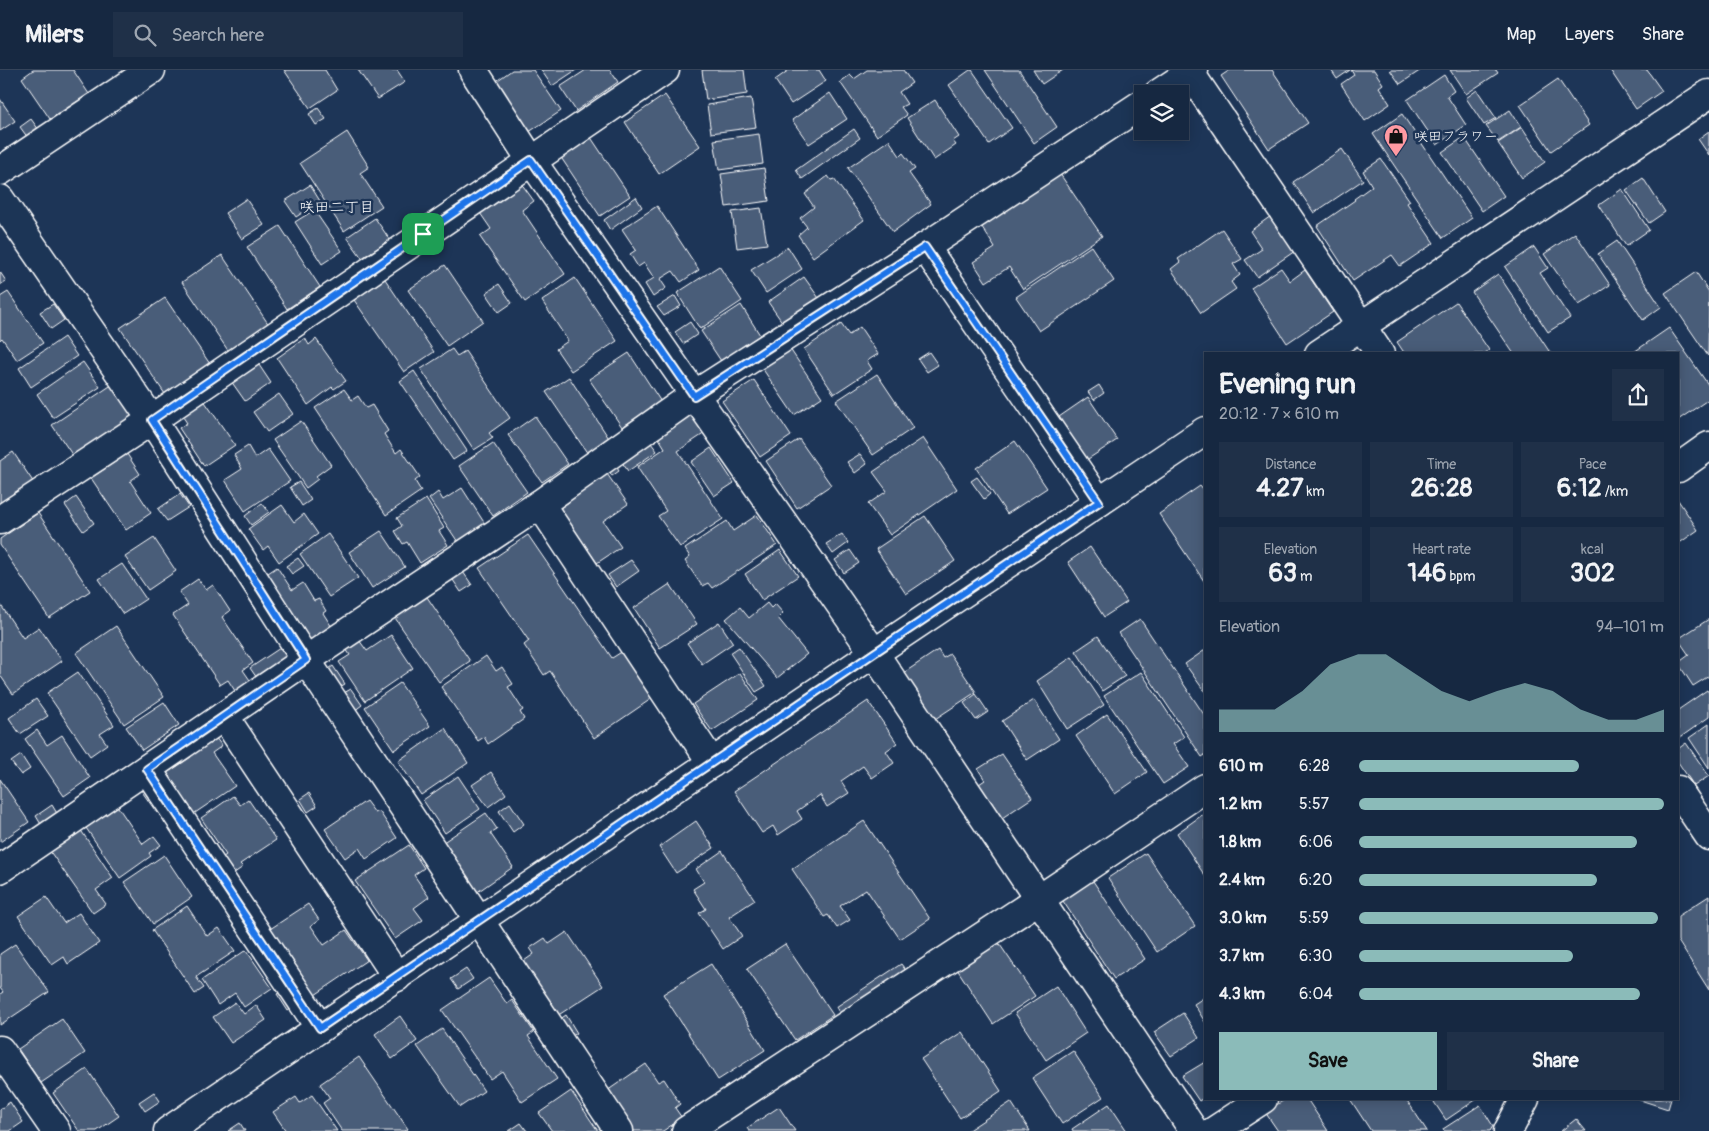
<!DOCTYPE html>
<meta charset="utf-8">
<style>
body{margin:0;font-family:Pangolin,"Klee One",sans-serif;background:#1f3048;color:#f1f3f6;height:100vh;display:flex;flex-direction:column;font-size:19px;white-space:nowrap}
*{box-sizing:border-box;margin:0}
p{font-size:16px;color:#9ea6b1}
.icon{flex:none;width:28px;height:28px;fill:none;stroke:currentColor;stroke-width:2;stroke-linecap:round;stroke-linejoin:round}
.map{position:relative;flex:1;overflow:hidden}
.side{position:absolute;left:1204px;top:282px;width:475px;height:748px;display:flex;flex-direction:column;background:#162841;border-radius:0px;box-shadow:0 2px 12px #0003,0 0 0 1px #35445a}
.side>*{flex:none}
.controls{position:absolute;left:1134px;top:15px;display:grid;gap:10px}
.controls a{display:grid;place-items:center;width:55px;height:55px;border-radius:0px;background:#162841;box-shadow:0 2px 12px #0003,0 0 0 1px #35445a;font-size:25px}
.pin{position:absolute;display:grid;place-items:center;width:42px;height:42px;color:#fff;margin:-21px;border-radius:10px;box-shadow:0 2px 8px #0006}
.round{display:grid;place-items:center;flex:none;width:52px;height:52px;border-radius:0px;background:#1f3048}
.headline{display:flex;align-items:center;justify-content:space-between;height:85px;padding:0 15px}
h1{font-size:28px;font-weight:800;line-height:38px}
.metrics{display:grid;grid-template-columns:repeat(3,1fr);gap:8px;height:85px;padding:5px 15px}
.metrics div{display:grid;align-content:center;border-radius:0px;background:#1f3048;text-align:center}
.metrics b{font-size:25px;font-weight:800}
.metrics small{font-size:14px;font-weight:400}
.metrics p{font-size:14px}
.chart{height:140px;padding:10px 15px}
.chart p{display:flex;justify-content:space-between}
.chart svg{width:100%;height:90px;margin-top:5px;fill:#8bbbb9;opacity:.7}
.action{display:flex;gap:10px;margin-top:auto;padding:10px 15px}
.action a{flex:1;height:58px;border-radius:0px;background:#8bbbb9;color:#111;font-size:20px;font-weight:800;line-height:58px;text-align:center}
.action a+a{background:#1f3048;color:#f1f3f6}
ul{padding:0 15px;list-style:none;font-size:16px}
li{display:grid;grid-template-columns:80px 60px 1fr;align-items:center;height:38px}
li i{height:12px;border-radius:6px;background:#8bbbb9}
header{display:flex;align-items:center;gap:30px;box-sizing:border-box;height:70px;padding:0 25px;background:#162841;border-bottom:1px solid #35445a}
header strong{font-size:24px}
nav{display:flex;gap:28px;margin-inline-start:auto;font-size:18px}
.search{width:350px;height:45px;background:#1f3048;display:flex;align-items:center;gap:12px;box-sizing:border-box;padding:0 18px;border-radius:0px;color:#9ea6b1;font-size:19px}
.map>svg:first-child{display:block}
</style>
<header>
<strong>Milers</strong>
<div class="search"><svg class="icon" aria-label="search" viewBox="0 0 24 24"><circle cx="10" cy="10" r="6"/><path d="M15 15l6 6"/></svg>Search here</div>
<nav><a>Map</a><a>Layers</a><a>Share</a></nav>
</header>
<div class="map">
<svg width="1709" height="1061" viewBox="0 0 1709 1061">
<rect width="100%" height="100%" fill="#1d3557"/>
<filter id="ink" filterUnits="userSpaceOnUse"><feTurbulence type="fractalNoise" baseFrequency=".02" numOctaves="2"/><feDisplacementMap in="SourceGraphic" scale="10" xChannelSelector="R" yChannelSelector="G"/><feConvolveMatrix kernelMatrix="1 2 1 2 8 2 1 2 1" color-interpolation-filters="sRGB"/></filter>
<g filter="url(#ink)">
<g fill="#4a5d79" stroke="#fff">
<path d="M33,0H73L89,24L50,49L22,8Z"/>
<path d="M284,0H325L337,20L310,38Z"/>
<path d="M358,0H397L405,12L378,29Z"/>
<path d="M512,0H533L561,41L529,62L495,12Z"/>
<path d="M541,0H576L552,16Z"/>
<path d="M586,0H610L618,12L576,41L560,17Z"/>
<path d="M702,0H744L747,24L706,30Z"/>
<path d="M789,0H819L826,11L791,34L775,10Z"/>
<path d="M867,0H903L912,13L899,22L907,34L901,37L907,45L877,66L840,12L850,5L854,9Z"/>
<path d="M970,0H972L1012,58L989,74L949,15Z"/>
<path d="M985,0H1019L1057,57L1034,73Z"/>
<path d="M1033,0H1063L1042,14Z"/>
<path d="M1230,0H1272L1308,53L1269,79L1221,6Z"/>
<path d="M1331,0H1350L1337,9Z"/>
<path d="M1351,0H1374L1383,14L1379,17L1390,34L1365,51L1341,14L1354,5Z"/>
<path d="M1390,0H1421L1400,14Z"/>
<path d="M1450,0H1496L1498,3L1466,24Z"/>
<path d="M1610,0H1647L1662,21L1636,39Z"/>
<path d="M1444,5L1454,21L1447,26L1466,55L1437,75L1407,30Z"/>
<path d="M1558,9L1589,55L1551,81L1520,35Z"/>
<path d="M1477,20L1496,48L1484,55L1466,28Z"/>
<path d="M830,23L847,49L809,74L792,50Z"/>
<path d="M665,25L700,76L659,104L625,52Z"/>
<path d="M751,28L756,57L711,63L707,35Z"/>
<path d="M0,29L15,51L0,61Z"/>
<path d="M935,30L959,67L953,71L956,75L934,90L907,48Z"/>
<path d="M318,38L326,49L316,55L309,44Z"/>
<path d="M1510,40L1521,57L1498,72L1486,56Z"/>
<path d="M1402,44L1472,148L1443,168L1373,64Z"/>
<path d="M31,49L39,60L28,68L20,57Z"/>
<path d="M1522,57L1545,92L1522,108L1498,73Z"/>
<path d="M854,59L860,68L802,109L796,100Z"/>
<path d="M1709,61V85L1698,69Z"/>
<path d="M347,62L369,97L360,103L382,136L344,161L300,93Z"/>
<path d="M759,64L763,94L719,100L714,70Z"/>
<path d="M590,66L630,126L600,146L560,86Z"/>
<path d="M1464,67L1504,126L1482,141L1442,82Z"/>
<path d="M889,70L900,86L903,83L915,99L909,103L931,134L893,162L848,98Z"/>
<path d="M1342,79L1363,110L1314,143L1293,112Z"/>
<path d="M1381,89L1410,131L1407,133L1434,173L1400,196L1392,185L1353,211L1317,156L1355,130L1354,129L1372,116L1363,101Z"/>
<path d="M764,98L769,131L726,137L721,104Z"/>
<path d="M1060,104L1102,166L1023,219L1009,197L986,212L973,192L995,178L982,157Z"/>
<path d="M828,106L831,110L834,109L864,150L813,187L798,165L807,157L800,148L814,137L805,124Z"/>
<path d="M1643,108L1665,142L1649,153L1626,120Z"/>
<path d="M521,113L534,131L522,140L565,204L525,232L480,167L491,159L480,143Z"/>
<path d="M310,115L320,131L296,147L285,131Z"/>
<path d="M1622,119L1649,160L1626,176L1599,135Z"/>
<path d="M636,127L642,137L610,160L604,150Z"/>
<path d="M246,129L264,155L242,169L225,143Z"/>
<path d="M657,136L699,200L681,212L673,201L660,209L666,218L653,227L645,214L654,208L644,193L638,197L630,184L636,180L622,159Z"/>
<path d="M761,138L767,174L737,178L732,142Z"/>
<path d="M314,140L342,181L322,194L295,152Z"/>
<path d="M1271,146L1295,181L1257,207L1245,190L1262,179L1250,161Z"/>
<path d="M375,148L390,170L362,188L347,167Z"/>
<path d="M280,156L320,217L287,239L247,177Z"/>
<path d="M1222,159L1242,189L1233,194L1240,205L1231,212L1236,219L1201,243L1171,199L1180,192L1178,189Z"/>
<path d="M1575,163L1610,215L1579,235L1544,184Z"/>
<path d="M1617,171L1661,237L1643,250L1598,184Z"/>
<path d="M1091,176L1114,211L1039,261L1016,227Z"/>
<path d="M788,177L802,199L766,223L751,200Z"/>
<path d="M1534,177L1548,198L1540,203L1570,248L1548,262L1505,197Z"/>
<path d="M222,185L269,255L229,282L182,212Z"/>
<path d="M445,195L483,251L447,276L408,220Z"/>
<path d="M719,196L742,231L700,259L677,223Z"/>
<path d="M1281,198L1290,211L1305,200L1333,242L1287,273L1251,218Z"/>
<path d="M0,202L6,211L0,215Z"/>
<path d="M1696,202L1709,222L1708,286L1665,223Z"/>
<path d="M1498,204L1551,284H1514L1472,222Z"/>
<path d="M804,207L821,231L785,256L768,232Z"/>
<path d="M575,208L617,271L571,301L556,279L568,271L542,231Z"/>
<path d="M385,209L434,282L404,302L354,230Z"/>
<path d="M499,214L512,233L499,242L486,223Z"/>
<path d="M8,222L43,273L17,290L2,268L0,270V227Z"/>
<path d="M675,226L681,236L664,246L657,237Z"/>
<path d="M165,228L210,294L165,324L120,258Z"/>
<path d="M1456,232L1489,280L1484,284H1405L1397,272Z"/>
<path d="M53,234L64,250L51,259L40,242Z"/>
<path d="M741,235L760,265L721,291L701,261Z"/>
<path d="M690,252L698,264L683,274L675,262Z"/>
<path d="M841,254L849,265L860,257L878,284L867,291L872,299L834,324L804,279Z"/>
<path d="M1669,258L1709,316V329L1678,350V284H1631Z"/>
<path d="M64,267L77,286L31,317L19,298Z"/>
<path d="M305,268L309,275L316,269L346,311L334,319L332,317L308,335L277,288Z"/>
<path d="M788,276L822,327L794,345L760,295Z"/>
<path d="M452,279L457,286L465,281L510,348L489,363L493,368L474,380L421,299Z"/>
<path d="M929,282L938,295L927,302L918,289Z"/>
<path d="M629,283L661,332L622,357L589,309Z"/>
<path d="M83,292L100,317L53,348L37,324Z"/>
<path d="M257,292L271,313L245,331L231,311Z"/>
<path d="M414,301L467,381L453,390L400,311Z"/>
<path d="M877,304L913,358L873,385L836,331Z"/>
<path d="M569,307L612,373L590,387L546,322Z"/>
<path d="M754,310L791,366L760,387L722,331Z"/>
<path d="M116,312L137,343L73,386L52,355Z"/>
<path d="M1099,315L1104,323L1094,330L1088,322Z"/>
<path d="M344,319L352,330L358,326L366,338L372,335L388,361L384,364L396,383L401,379L420,407L415,411L421,421L386,445L315,338Z"/>
<path d="M279,324L293,344L267,362L253,342Z"/>
<path d="M1088,327L1117,370L1085,391L1056,349Z"/>
<path d="M203,329L235,375L204,396L179,358L187,353L181,344Z"/>
<path d="M691,342L705,363L678,381L723,449L680,477L658,446L666,441L637,397L665,378L657,365Z"/>
<path d="M535,346L568,394L542,412L508,365Z"/>
<path d="M301,351L331,395L316,406L318,409L306,418L273,370Z"/>
<path d="M923,368L957,419L890,465L868,434L887,421L873,402Z"/>
<path d="M648,369L657,381L628,401L619,388Z"/>
<path d="M799,369L831,415L797,438L766,391Z"/>
<path d="M1015,371L1047,418L1007,444L976,398Z"/>
<path d="M493,373L527,422L493,446L459,396Z"/>
<path d="M248,376L255,388L268,379L290,411L245,441L225,410L242,399L234,385Z"/>
<path d="M711,378L734,413L714,426L691,392Z"/>
<path d="M13,382L34,413L0,436V391Z"/>
<path d="M127,384L140,404L130,411L151,443L126,460L91,408Z"/>
<path d="M860,384L867,394L855,403L847,392Z"/>
<path d="M612,390L619,401L612,406L605,395Z"/>
<path d="M605,401L628,434L603,451L621,477L597,493L560,438L569,432L566,427Z"/>
<path d="M977,407L990,424L984,429L971,411Z"/>
<path d="M299,412L311,430L302,436L290,417Z"/>
<path d="M1200,416L1205,422L1204,511L1159,444Z"/>
<path d="M462,418L487,457L460,475L429,429L438,422L443,430Z"/>
<path d="M180,424L189,437L167,451L158,439Z"/>
<path d="M76,427L94,453L83,461L65,435Z"/>
<path d="M426,429L444,458L439,461L448,475L420,493L407,472L403,474L395,461L402,456L397,448Z"/>
<path d="M1678,430L1698,460L1678,474Z"/>
<path d="M262,433L269,442L251,455L245,446Z"/>
<path d="M282,435L294,452L304,444L318,464L279,492L268,476L263,480L248,459Z"/>
<path d="M38,443L90,521L49,548L0,475V469Z"/>
<path d="M757,445L777,475L712,518L708,513L702,516L685,491L690,487L685,479L727,451L733,461Z"/>
<path d="M925,446L955,491L906,524L876,479Z"/>
<path d="M381,461L405,497L372,518L349,482Z"/>
<path d="M328,464L358,508L329,527L300,484Z"/>
<path d="M842,464L848,473L833,484L826,474Z"/>
<path d="M528,465L612,588L623,581L654,627L594,668L550,601L544,605L524,575L529,571L479,498Z"/>
<path d="M154,468L176,501L148,520L125,487Z"/>
<path d="M1090,477L1127,532L1104,547L1068,492Z"/>
<path d="M780,480L798,506L762,530L745,504Z"/>
<path d="M850,480L859,493L844,503L835,490Z"/>
<path d="M298,488L304,496L292,504L286,496Z"/>
<path d="M631,490L639,501L616,517L608,505Z"/>
<path d="M122,494L146,529L123,544L99,509Z"/>
<path d="M277,497L292,520L303,513L314,531L319,529L326,541L323,543L335,562L308,579L262,507Z"/>
<path d="M461,499L472,515L461,522L451,507Z"/>
<path d="M198,509L206,520L213,515L230,541L222,547L253,593L243,600L252,613L237,624L228,610L220,615L173,545L188,535L179,522Z"/>
<path d="M670,514L697,554L660,578L634,538Z"/>
<path d="M423,521L470,591L439,612L391,542Z"/>
<path d="M767,533L771,538L775,534L783,543L778,548L807,584L777,608L726,549L740,537L749,548Z"/>
<path d="M0,534L23,568L39,557L62,591L13,624L0,605Z"/>
<path d="M1140,549L1205,646V685L1202,687L1119,563Z"/>
<path d="M1709,549V606L1693,616L1678,593L1689,585L1678,569Z"/>
<path d="M719,552L733,573L702,594L687,573Z"/>
<path d="M116,556L164,627L124,654L76,583Z"/>
<path d="M391,565L413,598L365,631L339,592L350,585L346,579L359,570L367,581Z"/>
<path d="M1098,566L1125,606L1102,621L1076,581Z"/>
<path d="M739,577L766,616L756,622L730,583Z"/>
<path d="M280,578L289,591L259,611L250,598Z"/>
<path d="M938,580L943,588L950,584L976,622L932,651L902,604Z"/>
<path d="M1205,580V622L1185,594Z"/>
<path d="M486,586L496,601L502,597L513,614L508,617L523,640L520,642L524,649L488,674L484,667L478,671L441,617Z"/>
<path d="M1072,587L1104,635L1067,659L1037,611Z"/>
<path d="M333,596L345,614L338,618L326,601Z"/>
<path d="M78,602L114,655L100,664L107,674L90,686L47,623Z"/>
<path d="M1141,602L1184,667L1173,674L1189,697L1163,714L1104,626Z"/>
<path d="M740,603L758,630L712,661L693,634Z"/>
<path d="M400,613L430,656L394,680L365,637Z"/>
<path d="M351,619L362,635L354,641L342,624Z"/>
<path d="M1707,620L1709,623V647L1678,669V640Z"/>
<path d="M976,624L988,642L976,650L964,633Z"/>
<path d="M36,629L48,646L20,664L9,648Z"/>
<path d="M1034,630L1059,669L1027,690L1002,651Z"/>
<path d="M868,631L897,673L886,681L894,693L872,708L863,696L841,711L849,723L827,737L820,725L797,741L802,749L778,765L773,756L762,763L734,721Z"/>
<path d="M164,632L179,655L142,680L126,657Z"/>
<path d="M1107,644L1147,702L1115,724L1076,666Z"/>
<path d="M1709,654V698L1689,668Z"/>
<path d="M445,658L468,693L421,725L398,691Z"/>
<path d="M37,660L47,675L62,665L90,708L64,726L25,669Z"/>
<path d="M212,663L222,676L212,683L235,716L192,745L164,705L191,687L187,680Z"/>
<path d="M1686,673L1709,706L1694,716L1678,692V679Z"/>
<path d="M1002,684L1032,728L999,750L976,716L985,710L978,699Z"/>
<path d="M21,685L30,699L21,705L11,692Z"/>
<path d="M491,702L506,724L488,737L472,715Z"/>
<path d="M458,706L480,739L445,763L423,730Z"/>
<path d="M0,709L29,752L0,772Z"/>
<path d="M147,711L165,738L157,743L138,716Z"/>
<path d="M309,723L317,736L308,742L300,729Z"/>
<path d="M233,726L240,735L248,729L276,770L240,794L243,797L230,806L219,790L226,785L201,748Z"/>
<path d="M366,731L375,743L379,741L397,768L366,789L359,778L345,788L325,759Z"/>
<path d="M510,733L524,754L513,762L499,741Z"/>
<path d="M116,734L143,774L154,766L161,775L149,783L151,786L120,808L84,755Z"/>
<path d="M52,735L58,745L42,756L36,746Z"/>
<path d="M486,743L497,759L490,763L513,797L476,823L442,773Z"/>
<path d="M1205,743V806L1177,763Z"/>
<path d="M696,751L714,778L676,803L659,777Z"/>
<path d="M864,751L930,849L900,869L866,819L840,836L850,850L837,858L828,845L824,847L792,799Z"/>
<path d="M80,759L113,808L96,820L106,834L93,843L49,780Z"/>
<path d="M409,775L424,798L414,805L429,827L414,838L423,850L395,869L355,811Z"/>
<path d="M722,781L755,830L729,847L742,866L723,879L699,843L706,839L693,819L704,812L696,799Z"/>
<path d="M1146,783L1195,856L1157,882L1108,808Z"/>
<path d="M164,785L192,827L153,854L124,812Z"/>
<path d="M1091,808L1145,889L1114,909L1061,828Z"/>
<path d="M1709,826V920L1678,871V846Z"/>
<path d="M46,827L64,853L79,843L99,873L68,894L64,887L52,895L18,846Z"/>
<path d="M308,834L319,850L311,856L324,875L346,860L367,890L312,927L267,861Z"/>
<path d="M187,836L207,866L219,858L235,881L196,907L204,918L195,924L152,860Z"/>
<path d="M567,862L603,916L557,946L521,893L534,884L530,878L545,868L549,874Z"/>
<path d="M998,872L1035,926L993,954L957,899Z"/>
<path d="M15,874L49,922L0,955V924L3,922L0,918V884Z"/>
<path d="M785,874L833,945L795,970L747,899Z"/>
<path d="M246,880L272,918L244,937L235,923L218,935L202,910Z"/>
<path d="M711,894L765,980L718,1010L663,924Z"/>
<path d="M901,894L907,902L841,946L836,937Z"/>
<path d="M466,899L473,909L458,919L451,909Z"/>
<path d="M489,908L507,934L512,930L534,962L528,966L557,1009L522,1032L502,1001L490,1009L442,940Z"/>
<path d="M1056,916L1086,963L1046,990L1015,943Z"/>
<path d="M284,919L296,936L288,941L277,924Z"/>
<path d="M1205,927V952L1194,934Z"/>
<path d="M235,932L244,944L256,935L266,950L231,973L213,947Z"/>
<path d="M1183,943L1199,968L1171,986L1154,962Z"/>
<path d="M566,945L577,963L568,969L556,952Z"/>
<path d="M400,946L417,971L392,989L375,964Z"/>
<path d="M62,949L85,983L41,1013L18,979Z"/>
<path d="M442,959L484,1021L460,1037L417,976Z"/>
<path d="M962,962L1001,1021L960,1048L921,989Z"/>
<path d="M1073,981L1103,1027L1062,1054L1032,1008Z"/>
<path d="M359,987L408,1059L405,1061H342L323,1033L330,1028L320,1014Z"/>
<path d="M1205,992V1027L1199,1031L1182,1006Z"/>
<path d="M646,994L658,1012L664,1009L680,1034L675,1038L682,1048L663,1061H630L604,1023Z"/>
<path d="M87,999L119,1046L97,1061H79L53,1023Z"/>
<path d="M571,1021L598,1061H552L539,1043Z"/>
<path d="M154,1022L160,1031L145,1041L139,1032Z"/>
<path d="M312,1025L337,1061H286L273,1042L296,1027L300,1033Z"/>
<path d="M1286,1029H1307L1328,1061H1278L1265,1042Z"/>
<path d="M1350,1029H1406L1427,1061H1371Z"/>
<path d="M1432,1029H1477L1446,1050Z"/>
<path d="M1637,1029H1671L1668,1039Z"/>
<path d="M10,1032L23,1052L10,1061H0V1039Z"/>
<path d="M1011,1032L1030,1061H967Z"/>
<path d="M1109,1034L1127,1061H1073L1072,1059Z"/>
<path d="M1480,1035L1493,1056L1490,1061H1444L1443,1059Z"/>
<path d="M779,1037L795,1061H749L747,1058Z"/>
<path d="M1576,1049L1586,1061H1561Z"/>
<path d="M240,1053L245,1061H228Z"/>
<path d="M521,1053L527,1061H509Z"/>
</g>
<g fill="none" stroke-linecap="round" stroke-linejoin="round">
<g stroke="#fff" stroke-width="31">
<g id="street">
<path d="M473,0L531,90L874,583L1194,1061"/>
<path d="M1188,0L1380,284"/>
<path d="M1158,24L1194,0"/>
<path d="M0,101L151,0"/>
<path d="M0,129L152,350L306,590L619,1061"/>
<path d="M925,177L1099,432"/>
<path d="M1678,398L1709,376"/>
<path d="M540,434L712,693"/>
<path d="M0,450L152,350L665,0"/>
<path d="M224,646L397,907"/>
<path d="M147,699L320,958"/>
<path d="M1678,720L1709,766"/>
<path d="M0,799L306,590L540,434L694,325L925,177L1142,34"/>
<path d="M0,980L56,1061"/>
<path d="M686,1061L1038,830L1205,718"/>
<path d="M1214,1061L1263,1029"/>
</g>
</g>
<g stroke="#fff" stroke-width="31">
<g id="secondary">
<path d="M1319,284L1709,24"/>
<path d="M168,1061L874,583L1205,361"/>
<path d="M1508,1061L1525,1029"/>
</g>
</g>
<use href="#street" stroke="#1d3557" stroke-width="28"/>
<use href="#secondary" stroke="#1d3557" stroke-width="28"/>
</g>
</g>
<g fill="none" stroke-linecap="round" stroke-linejoin="round" filter="url(#ink)">
<g stroke="#fff" stroke-width="10">
<path id="route" d="M531,90L694,326L925,177L1099,432L874,583L320,958L147,699L306,590L152,350Z"/>
</g>
<use href="#route" stroke="#1a73e8" stroke-width="6"/>
</g>
<defs>
<g id="shop-pin" transform="scale(1.25)"><path d="M0 17L-7.5 6A9.5 9.5 0 1 1 7.5 6Z" fill="#ff9aa2" stroke="#1d3557"/><path d="M-5-2.5h2.3a2.7 3.5 0 0 1 5.4 0H5L5.5 6h-11ZM-1.5-2.5h3a1.5 2.3 0 0 0-3 0Z" fill="#111"/></g>
</defs>
<g fill-rule="evenodd">
<use href="#shop-pin" x="1396" y="66"/>
</g>
<g text-anchor="middle" stroke-width="5" stroke-linejoin="round" paint-order="stroke">
<g font-size="14" fill="#fff" stroke="#1d3557" text-anchor="start">
<text x="1414" y="71">咲田フラワー</text>
</g>
<g font-size="15" fill="#fff" stroke="#1d3557">
<text x="337" y="142">咲田二丁目</text>
</g>
</g>
</svg>
<div class="controls">
<a><svg class="icon" aria-label="layers" viewBox="0 0 24 24"><path d="M12 4l9 5-9 5-9-5zM3 14l9 5 9-5"/></svg></a>
</div>
<div class="pin" style="left:423px;top:164px;background:#1e9e55"><svg class="icon" aria-label="arrive" viewBox="0 0 24 24"><path d="M6 21V4h12l-3 4 3 4H6"/></svg></div>
<section class="side">
<div class="headline"><div><h1>Evening run</h1><p>20:12 · 7 × 610 m</p></div><a class="round"><svg class="icon" aria-label="share" viewBox="0 0 24 24"><path d="M12 15V3M7 8l5-5 5 5M5 13v7h14v-7"/></svg></a></div>
<div class="metrics">
<div><p>Distance</p><b>4.27<small> km</small></b></div>
<div><p>Time</p><b>26:28</b></div>
<div><p>Pace</p><b>6:12<small> /km</small></b></div>
</div>
<div class="metrics">
<div><p>Elevation</p><b>63<small> m</small></b></div>
<div><p>Heart rate</p><b>146<small> bpm</small></b></div>
<div><p>kcal</p><b>302</b></div>
</div>
<div class="chart"><p><span>Elevation</span>94–101 m</p>
<svg viewBox="0 0 160 44" preserveAspectRatio="none"><path d="M0 44V33L10 33L20 33L30 24L40 11L50 6L60 6L70 15L80 24L90 29L100 24L110 20L120 24L130 33L140 38L150 38L160 33V44z"/></svg>
</div>
<ul>
<li><b>610 m</b>6:28<i style="width:72%"></i></li>
<li><b>1.2 km</b>5:57<i style="width:100%"></i></li>
<li><b>1.8 km</b>6:06<i style="width:91%"></i></li>
<li><b>2.4 km</b>6:20<i style="width:78%"></i></li>
<li><b>3.0 km</b>5:59<i style="width:98%"></i></li>
<li><b>3.7 km</b>6:30<i style="width:70%"></i></li>
<li><b>4.3 km</b>6:04<i style="width:92%"></i></li>
</ul>
<div class="action"><a>Save</a><a>Share</a></div>
</section>
</div>
